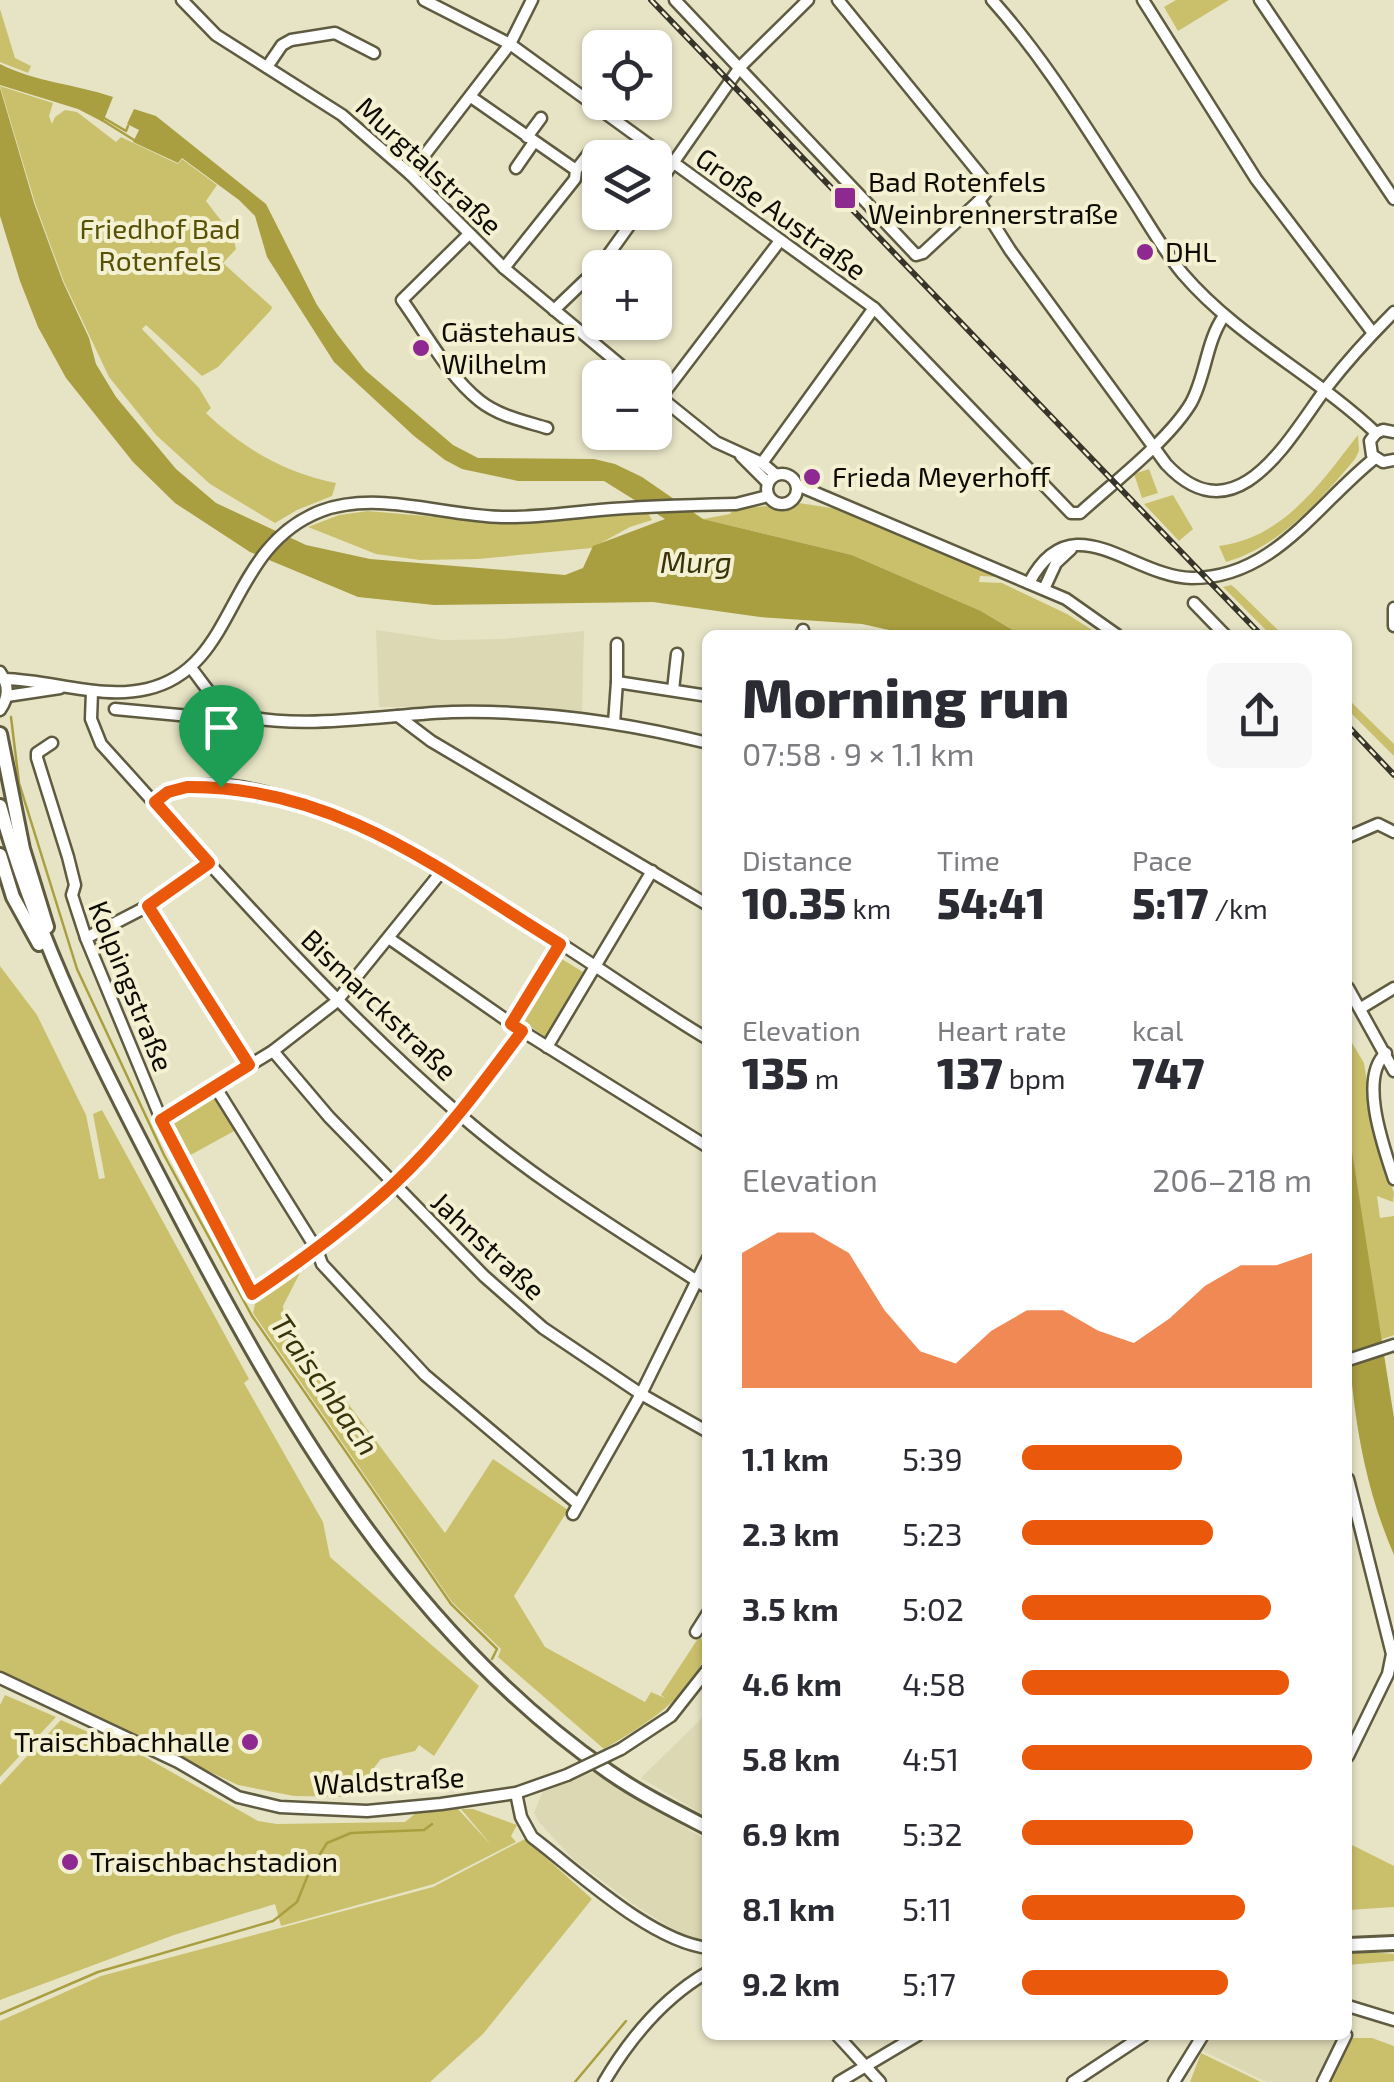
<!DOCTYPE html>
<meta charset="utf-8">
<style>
body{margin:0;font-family:"Exo 2",sans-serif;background:#f7f7f7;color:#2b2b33;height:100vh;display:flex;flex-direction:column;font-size:38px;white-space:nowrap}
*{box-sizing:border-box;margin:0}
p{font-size:32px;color:#7c7c81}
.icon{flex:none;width:55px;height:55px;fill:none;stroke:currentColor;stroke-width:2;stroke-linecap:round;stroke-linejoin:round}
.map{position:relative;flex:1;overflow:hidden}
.drawer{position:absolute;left:702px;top:630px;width:650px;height:1410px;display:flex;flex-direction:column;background:#fff;border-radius:15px;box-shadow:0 2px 8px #0004}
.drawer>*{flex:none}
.buttons{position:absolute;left:582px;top:30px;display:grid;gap:20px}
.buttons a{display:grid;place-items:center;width:90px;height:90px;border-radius:15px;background:#fff;box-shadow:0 2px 8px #0004;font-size:50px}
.pin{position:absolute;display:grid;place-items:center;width:85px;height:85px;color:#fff;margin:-102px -42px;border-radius:50% 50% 50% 0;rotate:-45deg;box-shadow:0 0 10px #0007}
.pin .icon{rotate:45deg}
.round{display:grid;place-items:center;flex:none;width:105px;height:105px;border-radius:15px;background:#f7f7f7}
.summary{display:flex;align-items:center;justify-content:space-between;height:170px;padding:0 40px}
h1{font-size:55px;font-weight:800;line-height:75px}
.figures{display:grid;grid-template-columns:repeat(3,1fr);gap:15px;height:170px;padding:10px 40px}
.figures div{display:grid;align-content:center}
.figures b{font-size:42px;font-weight:800}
.figures small{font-size:28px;font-weight:400}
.figures p{font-size:28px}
.chart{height:280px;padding:20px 40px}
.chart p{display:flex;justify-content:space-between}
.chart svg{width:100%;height:180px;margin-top:10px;fill:#ea580c;opacity:.7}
ul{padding:0 40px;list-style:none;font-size:32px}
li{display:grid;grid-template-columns:160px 120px 1fr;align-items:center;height:75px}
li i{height:25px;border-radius:12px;background:#ea580c}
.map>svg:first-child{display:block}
</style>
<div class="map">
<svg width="1394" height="2082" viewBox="0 0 1394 2082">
<rect width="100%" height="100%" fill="#e7e4c6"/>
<g fill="#dcd8b3">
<path d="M376,630L443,640L502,639L584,631L582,712L525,707H379Z"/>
<path d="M707,1713V1817L641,1778Z"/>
<path d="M596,1771L707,1841V1941L695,1939L669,1927L633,1904L573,1859L539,1822L534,1813L543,1791Z"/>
<path d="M1209,2035H1340L1337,2048L1317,2082H1266L1201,2050Z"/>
</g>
<g fill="#cac06b">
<path d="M1176,0H1229L1178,31L1164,7Z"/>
<path d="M0,9L15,58L31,66L28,73L0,62Z"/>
<path d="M0,86L53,103L49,116L52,124L55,117L65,110L77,112L116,142L121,137L178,164L182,159L217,185L206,201L233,236L236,249L223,263L272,307L271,310L218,367L202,376L146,325L142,329L199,388L211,408L206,413C245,450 284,472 336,483L332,496L297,510L275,523L210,484L156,435L109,377L64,282L35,203Z"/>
<path d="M1358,435L1359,451L1355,459C1321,500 1279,547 1226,562L1219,546C1284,538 1321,482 1358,435Z"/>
<path d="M1149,469L1158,493L1142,498L1134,474Z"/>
<path d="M1173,495L1193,529L1179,541L1144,504Z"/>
<path d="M799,503L850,511L1000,577L980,576L979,582L1002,583L1067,614L1100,635H1021L981,611L852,555L703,519L730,514L733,509L766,506L781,511Z"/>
<path d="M368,511L494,522L648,513L652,520L630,527L592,548L478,559L420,560L376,554L308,527L339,515Z"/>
<path d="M1231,585L1235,588L1283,635H1271L1223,587Z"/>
<path d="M1348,699L1394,744V756L1348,710Z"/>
<path d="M560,958L583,972L547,1038L521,1020Z"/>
<path d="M0,966L37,1015L86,1115L99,1179L105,1178L93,1114L102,1110L249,1379L244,1383L323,1522L330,1557L479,1686L434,1756L419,1745L415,1751L381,1759L351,1797L294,1796L238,1785L0,1674Z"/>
<path d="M1348,1036L1364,1063L1377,1148L1394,1193L1393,1202L1377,1196L1380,1218L1394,1216V1335L1380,1340L1348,1126Z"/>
<path d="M215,1096L236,1130L185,1158L167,1123Z"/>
<path d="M300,1265L303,1267L283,1306L284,1318L445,1533L493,1459L568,1510L514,1596L545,1647L645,1702L651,1692L665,1698L661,1695L699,1637L705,1642L707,1638C707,1689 643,1726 604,1749L498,1657L501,1649L452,1602L253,1313L257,1294Z"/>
<path d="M5,1695L56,1717L0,1777V1705Z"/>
<path d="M61,1720L145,1757L258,1821L277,1824L405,1822L416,1813L458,1809L492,1846L461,1809H473L517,1825L511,1836L516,1842L434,1884L281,1926L275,1904L174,1935L0,2000V1785Z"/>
<path d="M525,1839L592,1899L483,2034L430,2082H0V2021L101,1976L433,1887Z"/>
<path d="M1348,1843L1394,1866V1907L1348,1910Z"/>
<path d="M1369,1952L1394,1954V1961L1348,1965V1954Z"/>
<path d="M1353,2038H1372L1394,2046V2082H1327Z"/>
<path d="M1201,2053L1261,2082H1190Z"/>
</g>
<g fill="#a99e40">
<path d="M0,64C35,82 75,84 113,97L103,122L78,109L0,85Z"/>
<path d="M0,88L34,203L63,282L89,338L96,364L116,397L176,469L216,503L306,545L370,559L565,575L583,568L593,546L665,519L604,481H518L462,469L445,460L414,436L334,362L267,257L255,216L239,200L182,158L178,163L133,142L139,130L127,124L134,109L156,116L266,204L317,305L337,334L365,370L453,445L478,458L594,459L615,464L642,477L703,519L852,555L981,611L1021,635H912L862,624L760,617L653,602L434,605L358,597L250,552L175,503L133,462L66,378L38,327L20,281L0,216Z"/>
<path d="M1348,1126L1394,1418V1555C1335,1419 1348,1270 1348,1126Z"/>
</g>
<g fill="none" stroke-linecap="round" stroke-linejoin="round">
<g stroke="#a99e40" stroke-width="2.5">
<path d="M104,118L126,131L128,126"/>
<path d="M102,120L134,140"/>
<path d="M11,717L19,783L77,969L164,1155L252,1316L451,1604L497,1649L492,1659"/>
<path d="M0,2014L98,1972L273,1921L297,1902L310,1870L327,1843L351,1833L424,1830L432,1824"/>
<path d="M575,2082L626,2021"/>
</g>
<g stroke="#5e5b41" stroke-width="15">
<g id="minor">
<path d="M182,0L216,35L342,115L410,174L504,268L636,378"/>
<path d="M424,0L510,44L874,308L1071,513H1080C1114,482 1168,441 1191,403C1206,376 1206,341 1224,316"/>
<path d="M675,0L916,255L923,253L979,201"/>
<path d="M838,0L983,178L987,191L979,201L1010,250L1166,464C1237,540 1290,436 1327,387C1348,360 1370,336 1394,312"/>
<path d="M992,0C1045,59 1085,126 1128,192C1146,219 1162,249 1183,274C1238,338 1315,375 1376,433"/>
<path d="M1143,0L1256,179L1373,333"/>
<path d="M1260,0L1394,199"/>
<path d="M267,67L282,45L291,40L335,33L374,53"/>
<path d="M471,97L576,170L575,179L504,268"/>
<path d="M527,137L541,118"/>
<path d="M516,168L534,142"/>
<path d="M576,170L590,152"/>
<path d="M410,174L510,44L532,0"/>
<path d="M655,189L740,67L808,0"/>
<path d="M469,234L402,300C426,333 448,376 480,401C499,416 524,421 547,428"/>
<path d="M554,310L601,265L639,212"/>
<path d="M655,393L716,442L762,463L776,475"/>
<path d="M661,397L779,242"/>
<path d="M1376,433L1370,441L1372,455L1383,462L1394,460"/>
<path d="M1376,433L1383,430L1394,432"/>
<path d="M741,456L768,483"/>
<path d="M762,463L874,308"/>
<circle cx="782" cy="489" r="15"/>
<path d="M797,485L1066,599L1117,635"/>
<path d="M1029,583C1072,501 1131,577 1192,578C1274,578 1317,504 1375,458"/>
<path d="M1044,589L1056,563L1071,549"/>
<path d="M1194,603L1225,635"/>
<path d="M1394,608V626"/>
<path d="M801,635L803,630"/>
<path d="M617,644V682"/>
<path d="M191,668C202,681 216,705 232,712C288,733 390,714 452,712C538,710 624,722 708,743"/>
<path d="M0,672C9,685 9,697 0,710"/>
<path d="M4,679C52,680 101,700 147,689C239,668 225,548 321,511C377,490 444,516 502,517C535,518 567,513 600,510C645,506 691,505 736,504L768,496"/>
<path d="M673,690L677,654"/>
<path d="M92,691L91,719L101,744C216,871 329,1001 459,1114C535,1180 623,1233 708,1288"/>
<path d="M7,696L60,688"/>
<path d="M115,709L222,719"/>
<path d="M398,716L431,741L708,905"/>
<path d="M614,723L617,682L708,696"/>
<path d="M52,743L37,753V758L68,857L75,885L72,895L86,938L161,1119L252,1295C301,1261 349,1226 393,1185C442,1139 482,1085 522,1031"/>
<path d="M221,787L224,715"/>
<path d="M155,802C264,715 606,981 708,1039"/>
<path d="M1348,837L1378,824L1394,832"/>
<path d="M148,906L249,1065"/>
<path d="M86,938L148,906L209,863"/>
<path d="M390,939L522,1031L708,1147"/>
<path d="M1348,988L1394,1071"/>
<path d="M1361,1008L1394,988"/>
<path d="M511,1024L559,944"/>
<path d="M547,1047L652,871"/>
<path d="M273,1051L329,1117L484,1276L543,1328L641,1394L708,1432"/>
<path d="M1386,1053C1358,1078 1384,1148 1394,1179"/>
<path d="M216,1088L317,1250L322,1264L425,1375L578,1504"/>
<path d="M161,1119L273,1051L336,1002L442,871"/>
<path d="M1348,1360L1394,1345"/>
<path d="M1348,1479L1392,1654L1388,1674L1348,1756"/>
<path d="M573,1514L641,1394L708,1258"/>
<path d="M696,1632L708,1613"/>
<path d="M0,1678L178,1762L238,1797L280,1807L367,1811L441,1804L516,1793L567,1775"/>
<path d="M621,1749L671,1716L708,1669"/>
<path d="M516,1793L521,1817L532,1837C578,1872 650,1941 708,1948"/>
<path d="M1348,2006L1394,2020"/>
<path d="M837,2035L880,2082"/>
<path d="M604,2082C630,2038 663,1998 708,1972"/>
<path d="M839,2082L918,2035"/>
<path d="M1073,2082L1144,2035"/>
<path d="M1174,2082L1203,2035"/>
<path d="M1323,2082L1346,2035"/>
</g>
</g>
<g stroke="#5e5b41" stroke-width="18">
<g id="major">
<path d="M0,734L23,849L47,927"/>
<path d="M0,806C39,946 101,1066 168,1194C281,1411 403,1629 609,1772C639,1793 675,1811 708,1828"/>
<path d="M0,855L13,897L39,944"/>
<path d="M1348,1945L1394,1943"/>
</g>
</g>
<use href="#minor" stroke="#fff" stroke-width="10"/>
<use href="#major" stroke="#fff" stroke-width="12"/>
<g stroke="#373529" stroke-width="6">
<g id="rail">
<path d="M651,0L1261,635"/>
<path d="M1348,726L1394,775"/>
</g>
</g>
<use href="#rail" stroke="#f4f1d3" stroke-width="2.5" stroke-dasharray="8" stroke-linecap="butt"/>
<g stroke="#5e5b41" stroke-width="15" stroke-linecap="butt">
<path id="minor-bridge" d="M567,1775L621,1749"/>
</g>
<use href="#minor-bridge" stroke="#fff" stroke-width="10"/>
</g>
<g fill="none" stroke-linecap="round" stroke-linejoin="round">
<g stroke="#fff" stroke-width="20">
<path id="route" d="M187,787C335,786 440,870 560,944L511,1024L522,1031C482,1085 442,1139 393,1185C349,1226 301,1261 252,1294L161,1120L249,1065L148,906L209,863L155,802L168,792Z"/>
</g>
<use href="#route" stroke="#ea580c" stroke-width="12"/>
</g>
<g fill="#8d2990" stroke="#f4f1d3" stroke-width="4">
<rect x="833" y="186" width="24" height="24" rx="5"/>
<circle cx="1145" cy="252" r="10"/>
<circle cx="421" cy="348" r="10"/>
<circle cx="812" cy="477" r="10"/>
<circle cx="250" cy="1742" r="10"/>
<circle cx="70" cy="1862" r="10"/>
</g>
<g text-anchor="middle" stroke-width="8" stroke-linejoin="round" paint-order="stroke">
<g font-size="28" fill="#0d0c04" stroke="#f4f1d3">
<text transform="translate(429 166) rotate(43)" y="10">Murgtalstraße</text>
<text transform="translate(781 214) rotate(36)" y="10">Große Austraße</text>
<text transform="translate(131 986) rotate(68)" y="10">Kolpingstraße</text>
<text transform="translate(379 1005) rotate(44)" y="10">Bismarckstraße</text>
<text transform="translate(488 1246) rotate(43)" y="10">Jahnstraße</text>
<text transform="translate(389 1781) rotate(-3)" y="10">Waldstraße</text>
</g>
<g font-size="28" fill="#0d0c04" stroke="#f4f1d3" text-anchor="start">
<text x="868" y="192">Bad Rotenfels<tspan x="868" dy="32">Weinbrennerstraße</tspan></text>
<text x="1165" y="262">DHL</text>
<text x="441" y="342">Gästehaus<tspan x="441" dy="32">Wilhelm</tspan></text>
<text x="832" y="487">Frieda Meyerhoff</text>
<text x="230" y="1752" text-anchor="end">Traischbachhalle</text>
<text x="90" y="1872">Traischbachstadion</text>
</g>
<g font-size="28" fill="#585004" stroke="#f4f1d3">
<text x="160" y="239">Friedhof Bad<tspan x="160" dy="32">Rotenfels</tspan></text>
</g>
<g font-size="30" font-style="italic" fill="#383309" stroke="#f4f1d3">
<text x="696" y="573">Murg</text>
<text transform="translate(324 1385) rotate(55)" y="10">Traischbach</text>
</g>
</g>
</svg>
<div class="buttons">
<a><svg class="icon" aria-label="locate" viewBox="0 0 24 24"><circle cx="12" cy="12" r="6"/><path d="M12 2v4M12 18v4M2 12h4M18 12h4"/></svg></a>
<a><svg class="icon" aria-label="layers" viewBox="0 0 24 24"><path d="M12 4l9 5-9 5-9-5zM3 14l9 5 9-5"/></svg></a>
<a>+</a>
<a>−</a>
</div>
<div class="pin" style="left:221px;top:787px;background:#1e9e55"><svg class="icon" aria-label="arrive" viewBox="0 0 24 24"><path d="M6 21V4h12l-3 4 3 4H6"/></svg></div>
<section class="drawer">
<div class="summary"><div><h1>Morning run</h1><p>07:58 · 9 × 1.1 km</p></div><a class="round"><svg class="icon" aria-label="share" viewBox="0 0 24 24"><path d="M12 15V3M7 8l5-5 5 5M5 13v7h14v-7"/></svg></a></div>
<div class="figures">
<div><p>Distance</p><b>10.35<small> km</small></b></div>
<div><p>Time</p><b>54:41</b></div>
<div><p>Pace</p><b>5:17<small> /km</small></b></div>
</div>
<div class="figures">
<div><p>Elevation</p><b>135<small> m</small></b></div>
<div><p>Heart rate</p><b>137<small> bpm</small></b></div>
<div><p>kcal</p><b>747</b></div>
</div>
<div class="chart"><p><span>Elevation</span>206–218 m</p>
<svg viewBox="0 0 160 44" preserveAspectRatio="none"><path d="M0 44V11L10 6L20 6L30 11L40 25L50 35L60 38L70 30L80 25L90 25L100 30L110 33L120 27L130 19L140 14L150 14L160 11V44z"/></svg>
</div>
<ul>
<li><b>1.1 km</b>5:39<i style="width:55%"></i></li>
<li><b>2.3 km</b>5:23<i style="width:66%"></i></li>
<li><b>3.5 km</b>5:02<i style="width:86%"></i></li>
<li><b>4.6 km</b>4:58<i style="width:92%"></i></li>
<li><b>5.8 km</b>4:51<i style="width:100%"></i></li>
<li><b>6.9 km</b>5:32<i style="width:59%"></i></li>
<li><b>8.1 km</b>5:11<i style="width:77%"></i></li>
<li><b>9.2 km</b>5:17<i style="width:71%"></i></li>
</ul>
</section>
</div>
